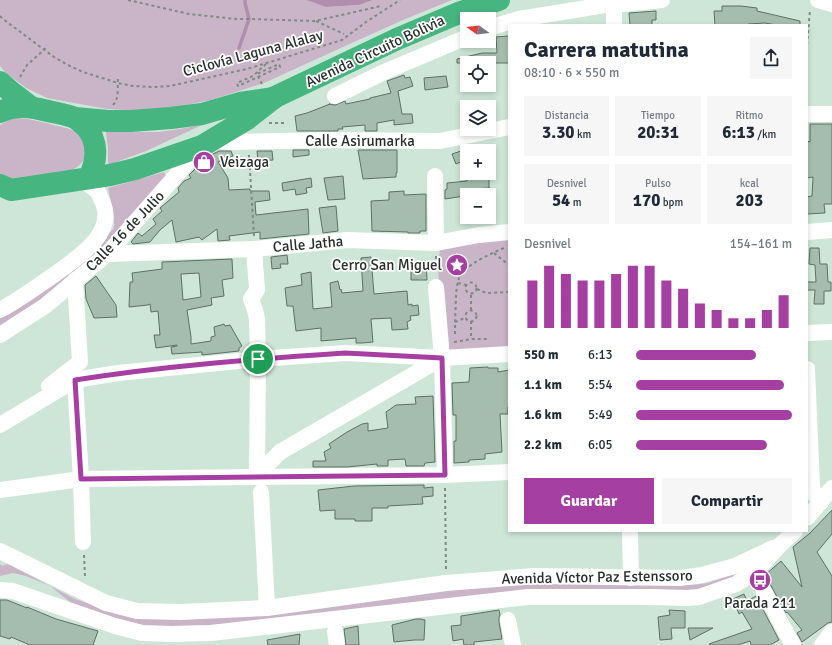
<!DOCTYPE html>
<html lang="es">
<meta charset="utf-8">
<style>
body{margin:0;font-family:Signika,sans-serif;background:#f6f6f7;color:#1f2937;height:100vh;display:flex;flex-direction:column;font-size:15px;white-space:nowrap}
*{box-sizing:border-box;margin:0}
p{font-size:13px;color:#747a83}
.icon{flex:none;width:22px;height:22px;fill:none;stroke:currentColor;stroke-width:2;stroke-linecap:round;stroke-linejoin:round}
.map{position:relative;flex:1;overflow:hidden}
.drawer{position:absolute;left:508px;top:24px;width:300px;height:508px;display:flex;flex-direction:column;background:#fff;border-radius:0px;box-shadow:0 2px 6px #0003}
.drawer>*{flex:none}
.needle{width:26px;rotate:285deg}
.fabs{position:absolute;left:460px;top:12px;display:grid;gap:8px}
.fabs a{display:grid;place-items:center;width:36px;height:36px;border-radius:0px;background:#fff;box-shadow:0 2px 6px #0003;font-size:20px}
.pin{position:absolute;display:grid;place-items:center;width:34px;height:34px;color:#fff;margin:-17px;border:2px solid #fff;border-radius:50%;box-shadow:0 1px 4px #0007}
.round{display:grid;place-items:center;flex:none;width:42px;height:42px;border-radius:0px;background:#f6f6f7}
.summary{display:flex;align-items:center;justify-content:space-between;height:68px;padding:0 16px}
h1{font-size:22px;font-weight:700;line-height:30px}
.figures{display:grid;grid-template-columns:repeat(3,1fr);gap:6px;height:68px;padding:4px 16px}
.figures div{display:grid;align-content:center;border-radius:0px;background:#f6f6f7;text-align:center}
.figures b{font-size:17px;font-weight:700}
.figures small{font-size:11px;font-weight:400}
.figures p{font-size:11px}
.chart{height:112px;padding:8px 16px}
.chart p{display:flex;justify-content:space-between}
.chart svg{width:100%;height:72px;margin-top:4px;stroke:#a63fa2;stroke-width:6}
.button{display:flex;gap:8px;margin-top:auto;padding:8px 16px}
.button a{flex:1;height:46px;border-radius:0px;background:#a63fa2;color:#fff;font-size:16px;font-weight:700;line-height:46px;text-align:center}
.button a+a{background:#f6f6f7;color:#1f2937}
ul{padding:0 16px;list-style:none;font-size:13px}
li{display:grid;grid-template-columns:64px 48px 1fr;align-items:center;height:30px}
li i{height:10px;border-radius:5px;background:#a63fa2}
.map>svg:first-child{display:block}
</style>
<div class="map">
<svg width="832" height="645" viewBox="0 0 832 645">
<rect width="100%" height="100%" fill="#cee6d8"/>
<g fill="#cab4c8">
<path d="M0,0H306L327,7L359,5L373,0H452L403,20L354,42L264,83L211,100L176,107L142,111L107,109L47,98L26,88L5,72L0,66Z"/>
<path d="M17,118C31,119 44,122 57,126C62,127 68,128 72,130C80,135 84,142 85,151C86,162 78,167 69,172L13,179L0,175V125L9,120Z"/>
<path d="M202,125L146,151L108,165V149L106,132H159L180,129Z"/>
<path d="M164,172L167,178L117,234L72,277L0,330V315L99,245L114,228V217L108,188Z"/>
<path d="M509,236V347L443,351L438,269L440,248Z"/>
<path d="M0,564L2,566L8,564L75,599L114,612L549,582L693,585L708,583L739,572L743,575L712,589L212,625L151,627L80,610L50,586L26,576L13,573L0,576Z"/>
</g>
<path fill="#b18eae" d="M306,0H373L359,5L326,7Z"/>
<g fill="none" stroke-linecap="round" stroke-linejoin="round">
<path stroke="#b18eae" stroke-width="3.5" d="M239,48L249,19L245,3V0"/>
</g>
<g fill="#a5bdaf" stroke="#5b7164" fill-rule="evenodd">
<path d="M722,6H741L757,8V11L800,21V25H776L765,23L748,24V25H715L714,11H722Z"/>
<path d="M656,11V20H652V25H630L629,13Z"/>
<path d="M509,36V63H457V59L482,53H497L496,37Z"/>
<path d="M404,75L405,78L410,77L413,86L398,91L402,114H412L413,123L394,125V120L377,123V131H365V125L342,127L343,129H338V131H297L295,116L307,113L330,104H329L335,105L345,101L346,104L370,99V98L391,93L387,81Z"/>
<path d="M446,76L448,87L425,90L424,78Z"/>
<path d="M810,124H832V204H824L825,213L807,214V197L812,196L813,177L807,178V141L810,142Z"/>
<path d="M293,150H309V155L293,157Z"/>
<path d="M358,150H397V173H396V177L363,179Z"/>
<path d="M464,150L467,155V159L456,164L452,154Z"/>
<path d="M219,151H231L233,156L218,162L228,178L229,190L250,189V191H269L270,200L255,202L256,215L308,209L309,234L260,239V232L229,236L230,240L218,241L217,229L202,240L199,237L176,242L172,220L160,230L150,242L133,244L131,242L138,233L142,236L156,224L153,219L162,211L160,208L179,192L178,188L184,181L191,178L189,175L195,169L199,166L198,165L203,159Z"/>
<path d="M257,151H272L273,160L258,161Z"/>
<path d="M466,173H489V188L471,189V195L445,199V190L447,189V183L467,181Z"/>
<path d="M343,176L345,199L328,200L324,178Z"/>
<path d="M311,178L312,187L306,188L307,193L296,195L295,189L283,191L282,183Z"/>
<path d="M404,191V195L426,194V231H420V233H408V232L372,231L371,201L389,200V192Z"/>
<path d="M336,206L338,231L323,233L319,208Z"/>
<path d="M810,248H819L820,264H827L828,282H831V291H824V304H814L815,290H807V282H816L815,265L809,264Z"/>
<path d="M287,255L288,264H280L281,268L272,269L271,257Z"/>
<path d="M371,257L374,294L407,291L408,305L412,304V306L418,305L419,315L410,316L411,320L407,322L408,329L392,330L391,318L371,319L373,342L362,343H356V338L321,341V328L296,331L293,306H287L285,288L302,285L301,274L311,272L313,309L332,307L330,283L338,281L340,290L341,289L342,293L363,291L361,258Z"/>
<path d="M232,259L233,278L222,280L224,296L211,298L212,305L187,310L191,337V344L211,341V337L215,336L214,327L224,324L225,326L230,325L242,346L239,348V351L202,355V352L172,354L171,347L177,346V345L156,348L154,335H160L158,311L151,312L150,304L148,305L129,307L130,282H133L132,273L162,269V262ZM199,273L201,297L183,300L181,274Z"/>
<path d="M426,261L427,280H411V262Z"/>
<path d="M96,276L116,305L117,317L94,318L86,299L85,285Z"/>
<path d="M488,367V368H498V372L509,370V407H508V414H500L502,452L485,454V459L469,460V462L454,463V441H456V415H453L452,383L469,382L470,368Z"/>
<path d="M433,396L435,462L425,463L424,466H406L405,459L388,460V466H377V464L347,467H313V461H326L324,452L331,448L329,444L347,432L362,424L368,423V431L388,428L386,412L396,405L416,404L415,397Z"/>
<path d="M424,485V488L433,487V496L422,497L423,504L388,506V508H372V521H355V519H335V510L320,511L318,490L354,486Z"/>
<path d="M832,510V534L817,552L832,576V622L828,623L802,642L797,633L802,630L787,612L786,613L765,575L781,561L802,587L793,547L810,533Z"/>
<path d="M744,594L747,601L756,596L779,640L770,645H751L750,641L738,645H710L709,644L752,629L742,612L739,614L733,599Z"/>
<path d="M0,600H7L27,608V607L56,619L98,631L93,645H30L11,637L10,639L0,636Z"/>
<path d="M499,610L500,615L499,617V622L502,639L474,642V645H464L463,639L453,641L451,626L461,625V616Z"/>
<path d="M669,610L685,611V628H671L672,639L660,640L658,617L670,615Z"/>
<path d="M416,619H421L425,620L424,640H414L394,642L392,625Z"/>
<path d="M358,626L359,645H346L344,629Z"/>
<path d="M688,628H713L690,640Z"/>
<path d="M300,634L299,645H268L267,640Z"/>
</g>
<g fill="none" stroke-linecap="round" stroke-linejoin="round">
<g stroke="#7c8c83" stroke-width="2" stroke-dasharray="3 3" stroke-linecap="butt">
<path d="M128,0L189,14L236,19H249L315,21L381,6"/>
<path d="M0,16L3,19L54,57L68,65L83,72L118,83L133,86L153,87L170,86L247,69L342,40L366,22L400,0"/>
<path d="M316,21L344,34"/>
<path d="M807,45L810,10"/>
<path d="M20,77L27,65L44,50L47,45"/>
<path d="M262,84L257,74L279,64L280,67L238,86L237,83L253,76L266,64"/>
<path d="M113,105C120,98 117,86 118,77"/>
<path d="M269,123H284"/>
<path d="M249,155L254,236"/>
<path d="M494,253L509,265"/>
<path d="M436,256V274"/>
<circle cx="471" cy="288" r="5.5"/>
<path d="M458,283L466,285"/>
<path d="M477,289L486,293L509,292"/>
<path d="M471,310V294"/>
<circle cx="471" cy="316" r="5.5"/>
<path d="M471,321V339"/>
<path d="M455,322C456,309 455,289 459,278C465,264 493,253 506,247"/>
<path d="M455,334V322L465,318"/>
<path d="M454,342L471,339H488"/>
<path d="M445,488L446,570"/>
<path d="M84,555L85,577"/>
</g>
<g stroke="#fff" stroke-width="16">
<path d="M818,0L832,4"/>
<path d="M614,5V25"/>
<path d="M489,28L519,19L605,5H614L662,0"/>
<path d="M335,96L384,72L467,37"/>
<path d="M807,114H832"/>
<path d="M210,140L228,142L330,140L440,141L509,127"/>
<path d="M435,176L436,243"/>
<path d="M807,232L832,230"/>
<path d="M254,249L257,290L251,299L255,310L257,319L258,359L257,476"/>
<path d="M107,254L254,249L348,240L436,243L479,235L509,232"/>
<path d="M436,287L442,358L445,475"/>
<path d="M0,310C19,300 36,287 54,275C75,259 116,235 103,203C101,200 100,195 98,192C93,187 86,183 81,179"/>
<path d="M807,333L832,332"/>
<path d="M0,335L17,324L45,306L107,254L202,146"/>
<path d="M807,369L812,488L815,495L821,502"/>
<path d="M75,380L81,479L83,542"/>
<path d="M49,386L80,362L75,280"/>
<path d="M0,425L75,380L118,373L258,359L345,353L442,358L509,354"/>
<path d="M257,476L280,452L442,358"/>
<path d="M0,490L81,479L445,475L509,472"/>
<path d="M261,492L267,608"/>
<path d="M807,518L832,488"/>
<path d="M630,531L631,578"/>
<path d="M0,551L106,603L137,611L180,612L267,608L446,583L535,576L680,578L702,575L735,566L773,548"/>
<path d="M0,590L13,591L115,626L142,633L172,634L211,633L528,597H650L687,598L699,597L736,584L756,571L780,545L795,531"/>
<path d="M763,590L793,645"/>
<path d="M508,620L513,645"/>
<path d="M335,631L337,645"/>
<path d="M822,645L832,632"/>
</g>
<g stroke="#46b580" stroke-width="22">
<path d="M0,82L10,91L31,107"/>
<path d="M0,112C16,104 32,107 48,111C56,113 69,115 75,118C79,120 82,124 85,126C99,141 97,161 89,178"/>
<path d="M75,118L108,121H131L171,118L202,114L240,103L274,98"/>
<path d="M0,185L11,190L110,175L135,169L202,146L247,119L275,97L397,39L461,12L499,0"/>
</g>
</g>
<g fill="none" stroke-linecap="round" stroke-linejoin="round">
<g stroke="#fff" stroke-width="8">
<path id="route" d="M345,353L442,358L445,475L81,479L75,380C164,366 255,359 345,353Z"/>
</g>
<use href="#route" stroke="#a63fa2" stroke-width="5"/>
</g>
<defs>
<g id="shop-disc" transform="scale(1.15)"><circle r="9.5" fill="#a63fa2" stroke="#fff"/><path d="M-5-2.5h2.3a2.7 3.5 0 0 1 5.4 0H5L5.5 6h-11ZM-1.5-2.5h3a1.5 2.3 0 0 0-3 0Z" fill="#fff"/></g>
<g id="sight-disc" transform="scale(1.15)"><circle r="9.5" fill="#a63fa2" stroke="#fff"/><path d="M0-6L1.8-2.2L6-1.7L2.9 1.2L3.7 5.4L0 3.3L-3.7 5.4L-2.9 1.2L-6-1.7L-1.8-2.2Z" fill="#fff"/></g>
<g id="bus-disc" transform="scale(1.15)"><circle r="9.5" fill="#a63fa2" stroke="#fff"/><path d="M-5-6H5V4H4V6H2V4H-2V6H-4V4H-5ZM-3.5-4V0h7V-4ZM-3.5 1.2v1.5H-2V1.2ZM2 1.2v1.5H3.5V1.2Z" fill="#fff"/></g>
</defs>
<g fill-rule="evenodd">
<use href="#shop-disc" x="204" y="162"/>
<use href="#sight-disc" x="457" y="265"/>
<use href="#bus-disc" x="760" y="580"/>
</g>
<g text-anchor="middle" stroke-width="3.5" stroke-linejoin="round" paint-order="stroke">
<g font-size="15" fill="#262f2a" stroke="#fff">
<text transform="translate(375 51) rotate(-25)" y="5">Avenida Circuito Bolivia</text>
<text transform="translate(253 53) rotate(-15)" y="5">Ciclovía Laguna Alalay</text>
<text x="360" y="146">Calle Asirumarka</text>
<text transform="translate(125 231) rotate(-46)" y="5">Calle 16 de Julio</text>
<text transform="translate(308 244) rotate(-5)" y="5">Calle Jatha</text>
<text transform="translate(597 577) rotate(-1)" y="5">Avenida Víctor Paz Estenssoro</text>
</g>
<g font-size="15" fill="#262f2a" stroke="#fff" text-anchor="start">
<text x="220" y="167">Veizaga</text>
<text x="442" y="270" text-anchor="end">Cerro San Miguel</text>
<text x="760" y="608" text-anchor="middle">Parada 211</text>
</g>
</g>
</svg>
<div class="fabs">
<a><svg class="needle" viewBox="-14 -14 28 28"><path d="M0-13l5 13h-10z" fill="#e53935"/><path d="M0 13l5-13h-10z" fill="#747a83"/></svg></a>
<a><svg class="icon" aria-label="locate" viewBox="0 0 24 24"><circle cx="12" cy="12" r="6"/><path d="M12 2v4M12 18v4M2 12h4M18 12h4"/></svg></a>
<a><svg class="icon" aria-label="layers" viewBox="0 0 24 24"><path d="M12 4l9 5-9 5-9-5zM3 14l9 5 9-5"/></svg></a>
<a>+</a>
<a>−</a>
</div>
<div class="pin" style="left:258px;top:359px;background:#1e9e55"><svg class="icon" aria-label="arrive" viewBox="0 0 24 24"><path d="M6 21V4h12l-3 4 3 4H6"/></svg></div>
<section class="drawer">
<div class="summary"><div><h1>Carrera matutina</h1><p>08:10 · 6 × 550 m</p></div><a class="round"><svg class="icon" aria-label="share" viewBox="0 0 24 24"><path d="M12 15V3M7 8l5-5 5 5M5 13v7h14v-7"/></svg></a></div>
<div class="figures">
<div><p>Distancia</p><b>3.30<small> km</small></b></div>
<div><p>Tiempo</p><b>20:31</b></div>
<div><p>Ritmo</p><b>6:13<small> /km</small></b></div>
</div>
<div class="figures">
<div><p>Desnivel</p><b>54<small> m</small></b></div>
<div><p>Pulso</p><b>170<small> bpm</small></b></div>
<div><p>kcal</p><b>203</b></div>
</div>
<div class="chart"><p><span>Desnivel</span>154–161 m</p>
<svg viewBox="0 0 160 44" preserveAspectRatio="none"><path d="M5 44V15M15 44V6M25 44V11M35 44V15M45 44V15M55 44V11M65 44V6M75 44V6M85 44V15M95 44V20M105 44V29M115 44V33M125 44V38M135 44V38M145 44V33M155 44V24"/></svg>
</div>
<ul>
<li><b>550 m</b>6:13<i style="width:77%"></i></li>
<li><b>1.1 km</b>5:54<i style="width:95%"></i></li>
<li><b>1.6 km</b>5:49<i style="width:100%"></i></li>
<li><b>2.2 km</b>6:05<i style="width:84%"></i></li>
</ul>
<div class="button"><a>Guardar</a><a>Compartir</a></div>
</section>
</div>
